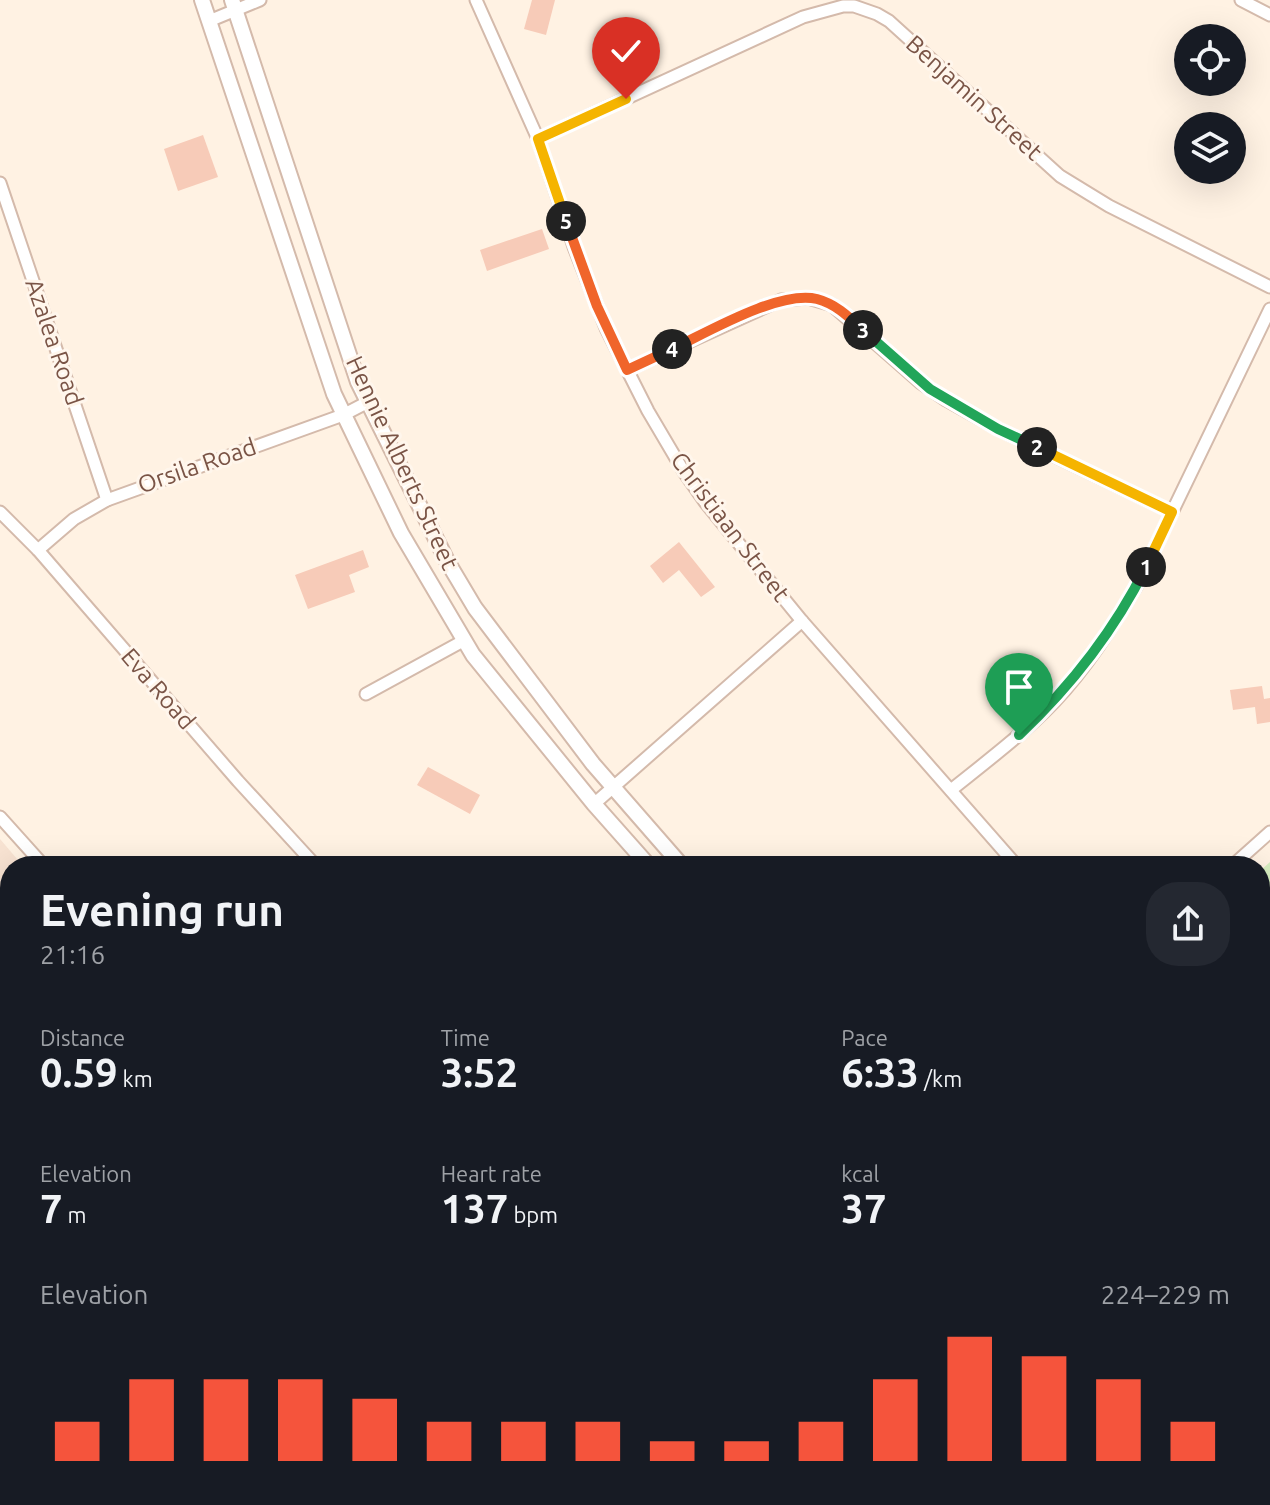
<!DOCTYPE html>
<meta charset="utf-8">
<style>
body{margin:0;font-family:Ubuntu,sans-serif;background:#242831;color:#f1f3f6;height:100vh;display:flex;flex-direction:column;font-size:30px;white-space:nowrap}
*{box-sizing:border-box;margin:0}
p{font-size:26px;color:#9ea1a6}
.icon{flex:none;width:44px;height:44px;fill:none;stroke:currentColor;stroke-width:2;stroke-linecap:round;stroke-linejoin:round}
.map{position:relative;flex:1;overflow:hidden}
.details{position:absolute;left:0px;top:856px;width:1270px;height:650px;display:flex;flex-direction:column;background:#171b24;border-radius:32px 32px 0 0;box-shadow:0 8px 32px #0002}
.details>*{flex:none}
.tools{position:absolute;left:1174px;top:24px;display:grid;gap:16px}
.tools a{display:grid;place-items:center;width:72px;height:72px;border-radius:50%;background:#171b24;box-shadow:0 8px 32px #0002;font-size:40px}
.pin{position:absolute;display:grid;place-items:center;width:68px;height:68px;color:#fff;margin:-82px -34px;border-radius:50% 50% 50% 0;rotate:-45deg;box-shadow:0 0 8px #0007}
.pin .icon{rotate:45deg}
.km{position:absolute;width:40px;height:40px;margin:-20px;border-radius:50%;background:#222;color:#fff;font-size:22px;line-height:40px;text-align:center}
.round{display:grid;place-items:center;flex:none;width:84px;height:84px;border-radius:32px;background:#242831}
.summary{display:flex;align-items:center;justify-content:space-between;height:136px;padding:0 40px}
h1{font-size:44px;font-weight:700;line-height:60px}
.metrics{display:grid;grid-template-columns:repeat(3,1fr);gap:12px;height:136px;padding:8px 40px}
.metrics div{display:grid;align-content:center}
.metrics b{font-size:40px;font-weight:700}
.metrics small{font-size:22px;font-weight:400}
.metrics p{font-size:22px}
.chart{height:224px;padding:16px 40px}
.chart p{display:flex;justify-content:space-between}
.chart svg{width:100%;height:144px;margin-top:8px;stroke:#f5543c;stroke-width:6}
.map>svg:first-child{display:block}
</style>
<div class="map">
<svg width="1270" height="1505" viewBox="0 0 1270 1505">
<rect width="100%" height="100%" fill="#fff2e3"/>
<g fill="#f7e2d1">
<path d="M0,839L23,866H10V969L0,955Z"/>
<path d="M10,1086V1183L0,1187V1090Z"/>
</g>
<path fill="#efe0fb" d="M0,967L10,983V1071L0,1078Z"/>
<path fill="#d7eec0" d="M1270,862V925L1260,914V871Z"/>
<g fill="#f7cbb8">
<path d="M532,0H555L546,35L524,29Z"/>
<path d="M203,135L218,177L178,191L164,149Z"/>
<path d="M542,229L549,249L487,271L480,250Z"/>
<path d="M679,542L715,587L701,597L679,570L663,583L650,566Z"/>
<path d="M363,550L369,567L349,575L355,592L308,609L295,575Z"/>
<path d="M1262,686L1264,699L1270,698V722L1257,724L1255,707L1233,710L1230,690Z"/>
<path d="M428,767L480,795L470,814L417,785Z"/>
</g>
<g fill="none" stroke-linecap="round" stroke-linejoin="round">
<g stroke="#d4baab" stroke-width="15">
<g id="minor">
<path d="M476,0L538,139L574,247L606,328L648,411L684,472L705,502L802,621L1017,866"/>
<path d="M1241,0L1270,15"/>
<path d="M209,21L260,0"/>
<path d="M538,139L803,17L843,6H854L877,14L889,21L1060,176L1109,206L1270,287"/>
<path d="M0,183L107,500"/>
<path d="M627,370L781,300L808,298L832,305L921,383L946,400L998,429L1172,512"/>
<path d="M0,512L38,550L238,781L316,866"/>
<path d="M38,550L74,519L107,500L343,415L368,402"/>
<path d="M366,694L463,641"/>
<path d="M951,790C986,762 1023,734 1054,702C1087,667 1112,627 1136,587L1270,309"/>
<path d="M594,804L802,621"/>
<path d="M0,817L44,866"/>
<path d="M1232,866L1270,832"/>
<path d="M1260,1128L1270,1138"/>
<path d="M0,1206L10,1201"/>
<path d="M876,1496L884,1505"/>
<path d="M397,1505L416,1496"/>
<path d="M1067,1505L1073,1496"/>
</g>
</g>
<g stroke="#d4baab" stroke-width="18">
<g id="tertiary">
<path d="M202,0L334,394L401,533L473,655L594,804L649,866"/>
<path d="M232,0L358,382L447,561L475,608L593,764L682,866"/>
<path d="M0,1429L10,1424"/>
<path d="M1260,1446L1270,1453"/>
<path d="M0,1463L10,1459"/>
</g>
</g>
<use href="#minor" stroke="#fff" stroke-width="11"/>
<use href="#tertiary" stroke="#fff" stroke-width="14"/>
</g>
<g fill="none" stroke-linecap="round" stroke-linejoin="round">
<g stroke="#fff" stroke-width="16">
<path id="split-1" d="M1019,735C1071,686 1114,631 1146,567"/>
</g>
<g stroke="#fff" stroke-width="16">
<path id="split-2" d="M1037,447L1172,512L1146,567"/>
</g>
<g stroke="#fff" stroke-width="16">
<path id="split-3" d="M863,330L930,389L998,429L1037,447"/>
</g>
<g stroke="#fff" stroke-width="16">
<path id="split-4" d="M672,349C708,332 779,290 817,299C836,304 849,317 863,330"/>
</g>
<g stroke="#fff" stroke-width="16">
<path id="split-5" d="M566,221L597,306L627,370L672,349"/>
</g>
<g stroke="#fff" stroke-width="16">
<path id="split-6" d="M566,221L538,139L626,99"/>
</g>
<use href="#split-1" stroke="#22a559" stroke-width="10"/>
<use href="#split-2" stroke="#f5b400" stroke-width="10"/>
<use href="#split-3" stroke="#22a559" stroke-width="10"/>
<use href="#split-4" stroke="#f0652b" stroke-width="10"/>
<use href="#split-5" stroke="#f0652b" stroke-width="10"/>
<use href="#split-6" stroke="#f5b400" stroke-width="10"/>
</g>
<g text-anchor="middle" stroke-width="6" stroke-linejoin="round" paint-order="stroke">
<g font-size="24" fill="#7a5446" stroke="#fff6ec">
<text transform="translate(974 98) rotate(42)" y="8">Benjamin Street</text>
<text transform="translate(54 342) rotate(71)" y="8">Azalea Road</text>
<text transform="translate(402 463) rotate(65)" y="8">Hennie Alberts Street</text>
<text transform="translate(197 466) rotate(-19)" y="8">Orsila Road</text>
<text transform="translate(730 527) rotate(53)" y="8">Christiaan Street</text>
<text transform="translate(158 689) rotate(49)" y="8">Eva Road</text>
</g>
</g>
</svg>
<div class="tools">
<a><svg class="icon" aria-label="locate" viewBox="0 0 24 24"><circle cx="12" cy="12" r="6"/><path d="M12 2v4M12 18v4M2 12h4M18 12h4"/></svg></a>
<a><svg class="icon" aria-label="layers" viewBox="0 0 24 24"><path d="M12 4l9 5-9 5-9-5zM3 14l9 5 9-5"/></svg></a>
</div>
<div class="pin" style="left:1019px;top:735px;background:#1e9e55"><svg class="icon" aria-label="arrive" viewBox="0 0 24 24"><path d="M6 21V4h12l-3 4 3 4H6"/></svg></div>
<div class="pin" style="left:626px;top:99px;background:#d93025"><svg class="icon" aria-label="check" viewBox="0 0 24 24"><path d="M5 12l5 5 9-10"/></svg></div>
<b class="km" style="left:1146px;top:567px">1</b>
<b class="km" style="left:1037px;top:447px">2</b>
<b class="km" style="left:863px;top:330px">3</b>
<b class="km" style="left:672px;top:349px">4</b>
<b class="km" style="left:566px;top:221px">5</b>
<section class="details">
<div class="summary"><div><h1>Evening run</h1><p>21:16</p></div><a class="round"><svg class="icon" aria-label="share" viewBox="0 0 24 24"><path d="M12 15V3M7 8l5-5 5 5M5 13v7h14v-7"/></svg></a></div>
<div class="metrics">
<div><p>Distance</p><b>0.59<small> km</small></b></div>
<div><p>Time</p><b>3:52</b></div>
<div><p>Pace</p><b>6:33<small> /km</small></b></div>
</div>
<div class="metrics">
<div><p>Elevation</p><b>7<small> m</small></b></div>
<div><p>Heart rate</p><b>137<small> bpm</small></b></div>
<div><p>kcal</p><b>37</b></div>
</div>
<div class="chart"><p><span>Elevation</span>224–229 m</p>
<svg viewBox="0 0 160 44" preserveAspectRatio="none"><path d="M5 44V32M15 44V19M25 44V19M35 44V19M45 44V25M55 44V32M65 44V32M75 44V32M85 44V38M95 44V38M105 44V32M115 44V19M125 44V6M135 44V12M145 44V19M155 44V32"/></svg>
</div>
</section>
</div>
